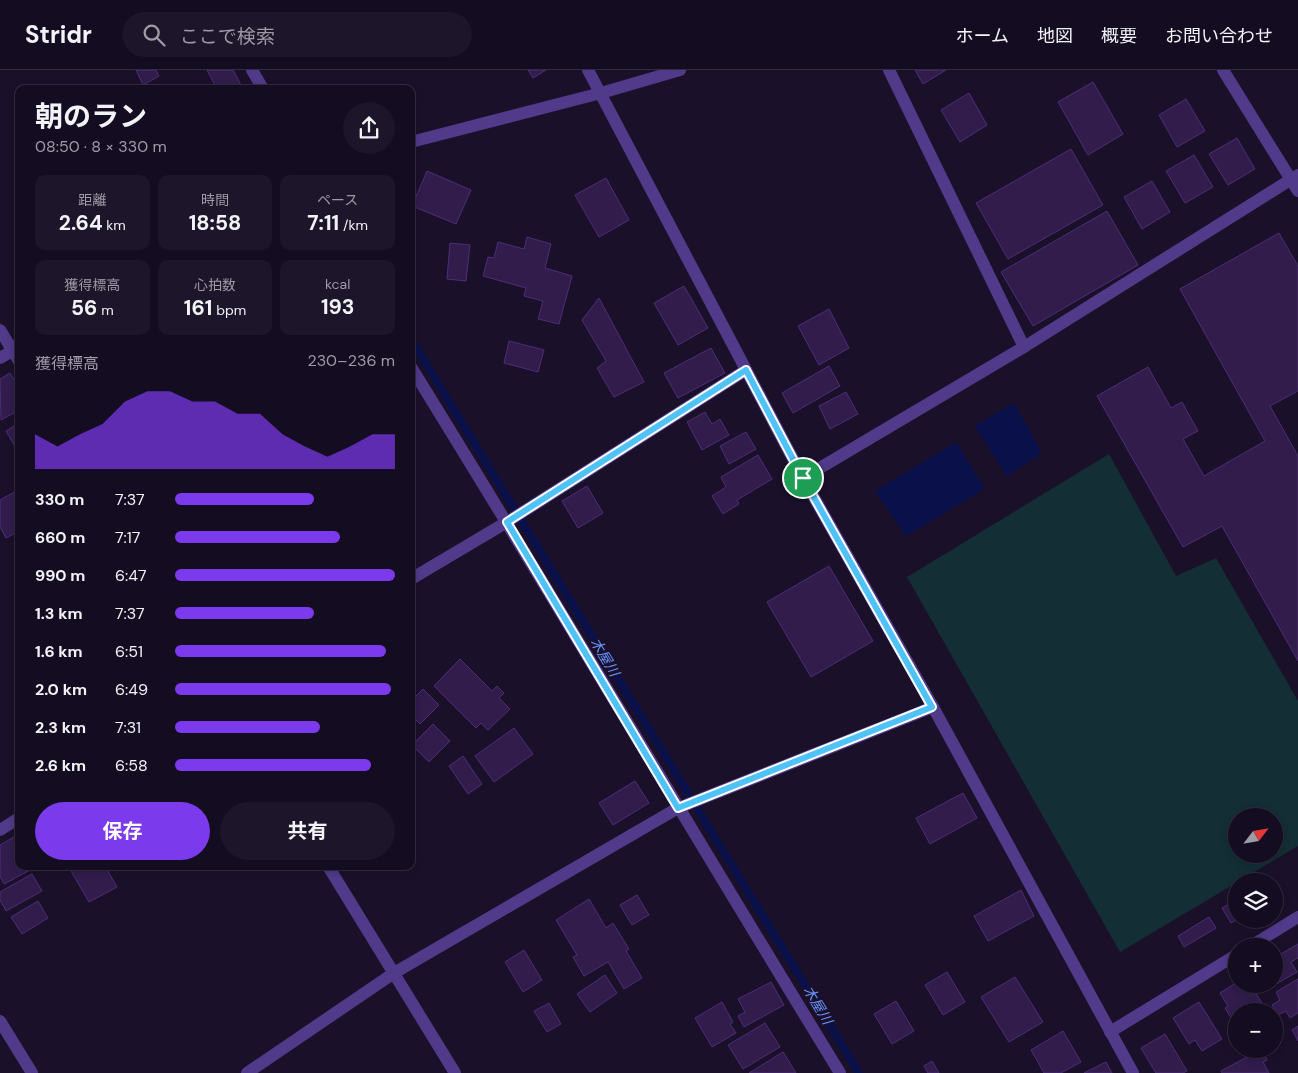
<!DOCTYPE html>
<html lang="ja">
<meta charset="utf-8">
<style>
body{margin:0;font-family:"DM Sans","Noto Sans JP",sans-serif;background:#1d1529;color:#f1f3f6;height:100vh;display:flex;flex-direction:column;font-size:19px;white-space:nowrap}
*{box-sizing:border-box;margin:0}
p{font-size:16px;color:#9d9ba5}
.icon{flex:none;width:28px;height:28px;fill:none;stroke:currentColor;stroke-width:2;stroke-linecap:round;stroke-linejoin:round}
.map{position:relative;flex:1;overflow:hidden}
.side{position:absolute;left:15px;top:15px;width:400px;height:785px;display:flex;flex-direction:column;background:#140c20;border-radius:10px;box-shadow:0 2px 8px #0003,0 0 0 1px #332c3e}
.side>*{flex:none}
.needle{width:32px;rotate:59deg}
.tools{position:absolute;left:1228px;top:738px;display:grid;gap:10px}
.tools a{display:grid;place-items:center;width:55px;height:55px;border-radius:50%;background:#140c20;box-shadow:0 2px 8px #0003,0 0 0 1px #332c3e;font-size:25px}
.pin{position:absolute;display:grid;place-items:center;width:42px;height:42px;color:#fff;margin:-21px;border:2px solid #fff;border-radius:50%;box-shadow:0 1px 5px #0007}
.round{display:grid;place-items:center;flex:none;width:52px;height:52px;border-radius:26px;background:#1d1529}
.summary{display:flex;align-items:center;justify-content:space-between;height:85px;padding:0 20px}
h1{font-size:28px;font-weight:700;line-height:38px}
.metrics{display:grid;grid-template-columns:repeat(3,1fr);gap:8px;height:85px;padding:5px 20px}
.metrics div{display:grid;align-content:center;border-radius:10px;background:#1d1529;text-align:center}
.metrics b{font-size:21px;font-weight:700}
.metrics small{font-size:14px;font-weight:400}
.metrics p{font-size:14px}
.chart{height:140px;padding:10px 20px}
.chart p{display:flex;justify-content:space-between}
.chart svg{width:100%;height:90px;margin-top:5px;fill:#7c3aed;opacity:.7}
.cta{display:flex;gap:10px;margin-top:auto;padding:10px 20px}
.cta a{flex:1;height:58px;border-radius:30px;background:#7c3aed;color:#fff;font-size:20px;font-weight:700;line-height:58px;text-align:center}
.cta a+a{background:#1d1529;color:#f1f3f6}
ul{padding:0 20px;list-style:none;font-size:16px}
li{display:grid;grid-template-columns:80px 60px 1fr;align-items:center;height:38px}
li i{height:12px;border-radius:6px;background:#7c3aed}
header{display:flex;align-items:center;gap:30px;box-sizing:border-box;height:70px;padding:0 25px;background:#140c20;border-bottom:1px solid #332c3e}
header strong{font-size:24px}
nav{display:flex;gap:28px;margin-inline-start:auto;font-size:18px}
.search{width:350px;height:45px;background:#1d1529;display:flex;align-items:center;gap:12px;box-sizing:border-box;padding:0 18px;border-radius:28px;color:#9d9ba5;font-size:19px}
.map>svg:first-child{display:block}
</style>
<header>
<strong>Stridr</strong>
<div class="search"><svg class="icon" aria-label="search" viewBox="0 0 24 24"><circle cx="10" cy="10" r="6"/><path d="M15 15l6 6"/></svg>ここで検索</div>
<nav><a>ホーム</a><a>地図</a><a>概要</a><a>お問い合わせ</a></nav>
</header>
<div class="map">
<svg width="1298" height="1003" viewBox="0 0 1298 1003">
<rect width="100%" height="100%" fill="#1b102a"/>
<path fill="#132e35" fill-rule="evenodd" d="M1109,384L1176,506L1216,488L1298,631V776L1239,811H1236V813L1120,882L907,507ZM1236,746H1274V784H1236Z"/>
<g fill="#0a114a">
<path d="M1014,333L1042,383L1007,406L974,356Z"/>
<path d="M956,372L985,419L906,466L875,421Z"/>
</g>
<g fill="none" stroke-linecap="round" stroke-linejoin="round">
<g stroke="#0a114a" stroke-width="8">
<path d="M411,269L513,437"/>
<path d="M521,450L688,723"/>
<path d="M698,740L859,1003"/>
</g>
</g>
<g fill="#311c4c" stroke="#4e2d78">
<path d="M136,0H156L159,6L143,15Z"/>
<path d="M207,0H233L242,17L239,19H217Z"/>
<path d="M528,0H546L533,8Z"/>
<path d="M915,0H946L923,14Z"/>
<path d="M1093,12L1123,64L1088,85L1058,32Z"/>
<path d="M969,23L987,55L960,72L941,40Z"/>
<path d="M1186,29L1205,61L1177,77L1159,45Z"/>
<path d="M1237,68L1255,99L1228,115L1209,84Z"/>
<path d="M1071,79L1103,135L1008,189L976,133Z"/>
<path d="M1194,85L1213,117L1185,133L1166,101Z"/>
<path d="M427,101L471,120L456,154L412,136Z"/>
<path d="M606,108L629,150L599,167L575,125Z"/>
<path d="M1152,111L1170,142L1142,159L1124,127Z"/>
<path d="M1107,141L1138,195L1033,256L1001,202Z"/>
<path d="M1279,163L1298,196V321L1270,336L1298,386V591L1222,456L1183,477L1097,326L1148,297L1171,338L1182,332L1198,361L1183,369L1204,406L1265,371L1180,219Z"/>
<path d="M527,167L551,174L545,198L572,206L559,254L538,249L543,231L524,226L526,218L483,206L488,187L494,188L498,172L524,179Z"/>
<path d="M450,173L470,175L466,211L447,209Z"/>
<path d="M684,216L708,258L678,275L654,233Z"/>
<path d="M599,228L644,312L614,327L597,298L606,291L582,250Z"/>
<path d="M829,239L849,278L819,295L798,256Z"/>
<path d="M509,271L544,280L538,302L504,293Z"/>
<path d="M711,278L725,303L678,328L664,303Z"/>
<path d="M829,296L840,316L793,343L782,323Z"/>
<path d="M10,303L19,318V340L1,350L0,309Z"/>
<path d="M846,322L858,344L830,359L819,336Z"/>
<path d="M705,342L712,354L720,349L729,365L702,380L687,352Z"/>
<path d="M19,353V383L6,361Z"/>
<path d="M746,362L756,379L729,394L720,376Z"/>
<path d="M758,385L772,409L737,430L739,434L723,444L712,426L726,417L721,407Z"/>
<path d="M587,416L603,443L578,458L562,431Z"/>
<path d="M16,421L19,426V461L6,468L0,457V430Z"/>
<path d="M829,496L873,571L811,607L767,532Z"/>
<path d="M460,589L492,621L497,616L504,623L499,628L510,639L488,660L481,653L476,658L434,616Z"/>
<path d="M423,619L439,635L420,654L411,645V631Z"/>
<path d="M433,654L450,671L429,692L412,675Z"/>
<path d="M514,658L533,684L494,712L475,686Z"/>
<path d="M463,686L482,714L468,724L449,696Z"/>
<path d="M635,711L649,733L613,755L599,733Z"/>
<path d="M963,723L977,748L930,774L916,748Z"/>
<path d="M14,767L19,775V796H31L32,799L4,814L0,806V775Z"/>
<path d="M79,796H105L117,817L89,832L71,801Z"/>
<path d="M32,804L42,821L6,841L0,830V822Z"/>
<path d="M1274,812L1280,823L1274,827Z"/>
<path d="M1021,820L1034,846L988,871L974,846Z"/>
<path d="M637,825L649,845L632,855L620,835Z"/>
<path d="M589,829L606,858L613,853L629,879L626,881L642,908L624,919L608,892L584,906L573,887L577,885L556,850Z"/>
<path d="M1236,830V849H1238L1231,853L1222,838Z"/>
<path d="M38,831L48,848L22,864L11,847Z"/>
<path d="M1209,847L1216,858L1184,877L1178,866Z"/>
<path d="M1298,874V888L1291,892L1297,902L1271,917L1269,914H1274V888Z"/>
<path d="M524,880L542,910L523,922L505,892Z"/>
<path d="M947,902L965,932L943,945L925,915Z"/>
<path d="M605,905L617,923L590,942L577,924Z"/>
<path d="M1015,907L1043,952L1009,972L981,927Z"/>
<path d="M1298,909V943L1290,948L1286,941L1278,945L1272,935L1280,930L1276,922Z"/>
<path d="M771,912L784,935L744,957L738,946L745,942L738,929Z"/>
<path d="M1236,913L1250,914L1262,933L1249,941H1236V949L1233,951L1225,938L1228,936L1220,923Z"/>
<path d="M896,931L914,961L892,974L874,944Z"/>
<path d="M722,932L733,952L730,954L736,963L712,977L695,948Z"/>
<path d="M1199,932L1222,969L1202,981L1195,970L1189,974L1173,948Z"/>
<path d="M549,933L561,954L547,962L534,941Z"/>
<path d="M765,953L780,977L743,999L728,975Z"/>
<path d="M1298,956V971L1292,960Z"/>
<path d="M1063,961L1081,992L1061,1003H1044L1031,980Z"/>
<path d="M1165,964L1187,1001L1183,1003H1156L1141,978Z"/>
<path d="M1262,979L1267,990L1263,992L1269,1003H1222L1221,1001Z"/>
<path d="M783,982L796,1003H749Z"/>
<path d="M932,991L939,1003H928L924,996Z"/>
<path d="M1106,992L1112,1003H1084Z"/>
</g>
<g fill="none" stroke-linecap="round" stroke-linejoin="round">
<g stroke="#513a8a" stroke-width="12">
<path d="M252,0L263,19"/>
<path d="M588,0L803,408L933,637L1133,1003"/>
<path d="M889,0L1024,277"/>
<path d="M1223,0L1298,121"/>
<path d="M411,72L601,23L680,0"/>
<path d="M0,260L19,291"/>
<path d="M0,288L19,277"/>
<path d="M411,297C556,531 696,768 840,1003"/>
<path d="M803,408L1024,277L1298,105"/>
<path d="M411,509L507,452L746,300"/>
<path d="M0,760L19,748"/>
<path d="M328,796L455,1003"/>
<path d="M1251,876L1298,847"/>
<path d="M0,951L32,1003"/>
<path d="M1110,962L1236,885"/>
<path d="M247,1003L394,903L678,738L933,637"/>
</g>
</g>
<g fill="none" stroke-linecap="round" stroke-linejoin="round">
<g stroke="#fff" stroke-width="10">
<path id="route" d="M746,300L803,408L932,637L678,738L507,452Z"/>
</g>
<use href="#route" stroke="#4fc3f7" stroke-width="6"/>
</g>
<g text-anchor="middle" stroke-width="4" stroke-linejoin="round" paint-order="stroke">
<g font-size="14" font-style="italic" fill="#6894ff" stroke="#1b102a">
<text transform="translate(605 587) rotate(59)" y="5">木屋川</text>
<text transform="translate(818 935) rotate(59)" y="5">木屋川</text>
</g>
</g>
</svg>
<div class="tools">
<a><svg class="needle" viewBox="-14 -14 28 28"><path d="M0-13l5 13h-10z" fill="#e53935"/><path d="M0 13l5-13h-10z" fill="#9d9ba5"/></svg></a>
<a><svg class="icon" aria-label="layers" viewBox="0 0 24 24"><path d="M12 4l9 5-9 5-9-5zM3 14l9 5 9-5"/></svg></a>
<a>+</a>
<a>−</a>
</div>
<div class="pin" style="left:803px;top:408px;background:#1e9e55"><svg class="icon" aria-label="arrive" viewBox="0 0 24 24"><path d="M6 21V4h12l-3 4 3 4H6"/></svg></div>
<section class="side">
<div class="summary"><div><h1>朝のラン</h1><p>08:50 · 8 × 330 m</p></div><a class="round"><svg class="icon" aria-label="share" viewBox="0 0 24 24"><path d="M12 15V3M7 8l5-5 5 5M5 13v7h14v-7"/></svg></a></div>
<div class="metrics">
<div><p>距離</p><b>2.64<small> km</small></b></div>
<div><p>時間</p><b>18:58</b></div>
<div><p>ペース</p><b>7:11<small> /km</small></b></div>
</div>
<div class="metrics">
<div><p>獲得標高</p><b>56<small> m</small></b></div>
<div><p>心拍数</p><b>161<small> bpm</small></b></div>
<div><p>kcal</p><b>193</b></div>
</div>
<div class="chart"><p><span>獲得標高</span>230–236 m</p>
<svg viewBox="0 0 160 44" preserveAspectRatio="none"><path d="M0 44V27L10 33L20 27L30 22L40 11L50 6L60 6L70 11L80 11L90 17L100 17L110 27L120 33L130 38L140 33L150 27L160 27V44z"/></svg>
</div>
<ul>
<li><b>330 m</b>7:37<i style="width:63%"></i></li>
<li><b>660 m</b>7:17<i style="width:75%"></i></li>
<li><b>990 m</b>6:47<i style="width:100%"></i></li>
<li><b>1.3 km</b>7:37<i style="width:63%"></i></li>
<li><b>1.6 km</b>6:51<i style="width:96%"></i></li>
<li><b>2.0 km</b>6:49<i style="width:98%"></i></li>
<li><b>2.3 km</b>7:31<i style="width:66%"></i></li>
<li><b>2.6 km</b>6:58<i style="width:89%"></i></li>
</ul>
<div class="cta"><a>保存</a><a>共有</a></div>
</section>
</div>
